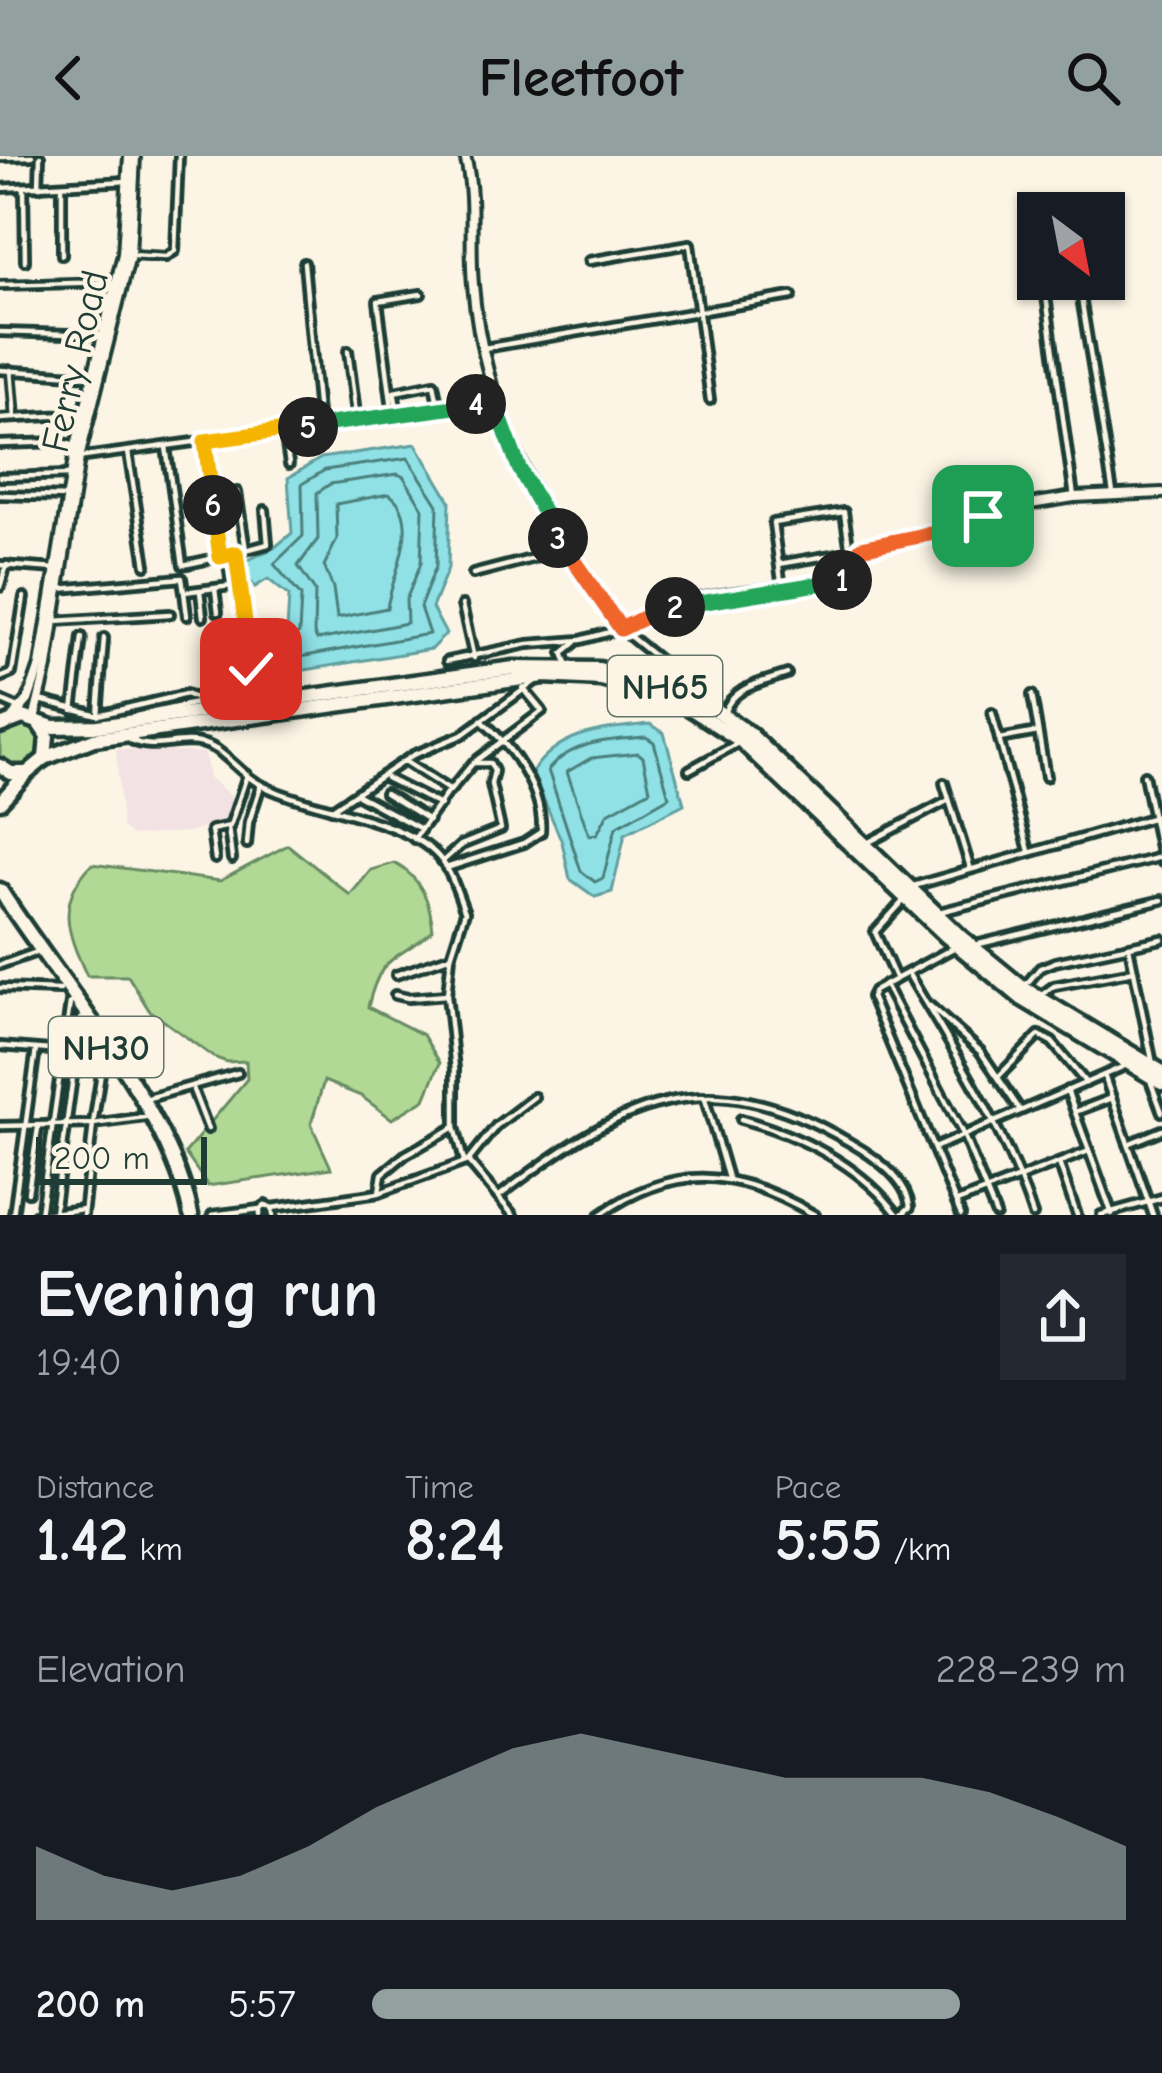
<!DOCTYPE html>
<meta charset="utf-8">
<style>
body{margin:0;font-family:"Comic Neue",sans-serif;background:#242831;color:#f1f3f6;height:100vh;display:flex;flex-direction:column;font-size:45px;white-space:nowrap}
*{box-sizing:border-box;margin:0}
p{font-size:39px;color:#9ea1a6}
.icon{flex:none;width:66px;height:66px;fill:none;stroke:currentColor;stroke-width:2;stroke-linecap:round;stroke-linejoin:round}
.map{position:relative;height:1059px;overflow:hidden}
.side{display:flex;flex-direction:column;background:#171b24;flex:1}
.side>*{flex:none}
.needle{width:78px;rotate:148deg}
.fabs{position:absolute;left:1017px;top:36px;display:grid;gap:24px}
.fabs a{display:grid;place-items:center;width:108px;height:108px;border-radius:0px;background:#171b24;box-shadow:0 3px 9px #0004;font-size:60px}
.scale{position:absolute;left:36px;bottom:30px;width:171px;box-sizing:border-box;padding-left:12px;border:6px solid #1f3d34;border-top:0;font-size:33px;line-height:42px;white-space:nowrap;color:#1f3d34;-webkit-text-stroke:9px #fcf5e5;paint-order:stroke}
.pin{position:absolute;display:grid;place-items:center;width:102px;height:102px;color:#fff;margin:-51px;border-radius:24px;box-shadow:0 6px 18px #0006}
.km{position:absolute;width:60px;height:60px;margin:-30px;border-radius:50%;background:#222;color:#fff;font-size:33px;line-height:60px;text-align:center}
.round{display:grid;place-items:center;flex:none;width:126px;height:126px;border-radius:0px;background:#242831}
.summary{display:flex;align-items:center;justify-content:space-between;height:204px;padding:0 36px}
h1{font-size:66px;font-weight:600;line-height:90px}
.stats{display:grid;grid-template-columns:repeat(3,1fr);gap:18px;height:204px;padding:12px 36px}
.stats div{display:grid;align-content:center}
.stats b{font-size:60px;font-weight:600}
.stats small{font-size:33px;font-weight:400}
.stats p{font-size:33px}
.chart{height:336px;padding:24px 36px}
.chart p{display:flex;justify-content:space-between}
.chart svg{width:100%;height:216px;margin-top:12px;fill:#92a19f;opacity:.7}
ul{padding:0 36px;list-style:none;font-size:39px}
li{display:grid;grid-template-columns:192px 144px 1fr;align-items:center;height:90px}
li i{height:30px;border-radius:15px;background:#92a19f}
header{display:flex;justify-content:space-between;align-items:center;height:156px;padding:0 36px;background:#92a19f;color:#111;font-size:54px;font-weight:600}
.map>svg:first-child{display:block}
</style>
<header><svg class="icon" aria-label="back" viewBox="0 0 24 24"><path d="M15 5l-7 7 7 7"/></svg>Fleetfoot<svg class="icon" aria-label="search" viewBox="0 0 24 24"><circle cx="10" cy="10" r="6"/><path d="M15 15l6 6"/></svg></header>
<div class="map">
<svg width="1162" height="1059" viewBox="0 0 1162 1059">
<rect width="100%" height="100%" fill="#fcf5e5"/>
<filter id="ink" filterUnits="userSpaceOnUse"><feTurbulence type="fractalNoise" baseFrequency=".00833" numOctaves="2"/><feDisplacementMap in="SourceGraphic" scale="24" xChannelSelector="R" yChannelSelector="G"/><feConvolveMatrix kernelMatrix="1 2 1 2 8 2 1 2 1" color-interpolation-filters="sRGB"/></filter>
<g filter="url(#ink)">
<path fill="#f3e2e3" d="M116,593L205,597L209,621L236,645L230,666L188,676L132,680L122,671Z"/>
<g fill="#b1d995" stroke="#688b64" stroke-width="3">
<path d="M15,565L31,567L45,587L36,609L14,614L0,604V575Z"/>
<path d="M288,689L350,739L371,714L394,707C421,721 430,745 433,774C397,806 381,795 368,851L423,879L440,907L425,943L392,963L361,940L324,925L311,968L331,1012L208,1030L185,997L247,923L246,905L227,906L213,901L149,854L128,820H87C67,777 55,746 92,708L220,725Z"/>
</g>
<g fill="#8fe1e6" stroke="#629f9f" stroke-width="3">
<path d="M416,288L450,345L448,412L432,452L446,478L431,493L269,520L268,485L287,474L289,440L268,423L255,431L249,424L246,405L274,392L292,377L288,322L321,302Z"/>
<path d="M650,568L664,577L684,648L625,678L612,736L595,741L570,723L562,686L532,616C560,574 604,573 650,568Z"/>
</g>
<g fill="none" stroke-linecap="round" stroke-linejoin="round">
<g stroke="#4c7f7b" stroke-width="3">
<path d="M408,302L438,349L436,410L420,451L429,478L283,504L281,493L299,477L301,440L274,408L303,380L302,328L325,314Z"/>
<path d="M398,318L404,321L423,353L421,407L406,444L407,467L317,484L314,478L315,435L298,410L318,383L317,337L330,328Z"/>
<path d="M389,338C424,363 392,418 387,452L337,462L333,432L324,410L337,383L336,348Z"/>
<path d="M646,581L654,586L669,641L616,671L603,722L595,726L581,715L548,614C573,584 610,584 646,581Z"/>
<path d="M638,597L643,601L650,634L608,657L597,678L589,679L567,616L591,602Z"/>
</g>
<g stroke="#1f3d34" stroke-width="14">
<g id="street">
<path d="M0,1L32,0"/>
<path d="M24,31L25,105"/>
<path d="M39,31L40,0"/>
<path d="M0,32L128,25"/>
<path d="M62,32V99"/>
<path d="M130,99L166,101L175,95L179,0"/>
<path d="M589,105L690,88L710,244"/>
<path d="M304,107L319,269"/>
<path d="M1078,123L1113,337"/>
<path d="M0,129L113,126"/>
<path d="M1046,140L1074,341"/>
<path d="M0,176L104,179"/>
<path d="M484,192L792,140"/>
<path d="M348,195L357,265"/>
<path d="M0,214L90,220"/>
<path d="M11,214L15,262"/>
<path d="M428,252L398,256L394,236L434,228L438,248L428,252V256"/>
<path d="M393,260L378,145L421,138"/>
<path d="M0,263L84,258"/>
<path d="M284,275L289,308"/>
<path d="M0,288L60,286L76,290"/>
<path d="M166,291L183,409L220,401L205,285"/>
<path d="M128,296L146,409"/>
<path d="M77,302L494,245"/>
<path d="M0,321L71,319"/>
<path d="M0,339L68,341"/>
<path d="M246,394L268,388L265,354"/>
<path d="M236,397L253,547"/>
<path d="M226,399L246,394L237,336"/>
<path d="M779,408L850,396L844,356L773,367L782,432"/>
<path d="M0,409L56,413"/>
<path d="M473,418L566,394"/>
<path d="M0,431L7,409"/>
<path d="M59,433L182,422L184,436L231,430L227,399"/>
<path d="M215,433L218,456"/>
<path d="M200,435L203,461"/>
<path d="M184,436L187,460"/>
<path d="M462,449L474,502"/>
<path d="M54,465L170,458"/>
<path d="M447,505L528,488L581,484L621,473L702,539"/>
<path d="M568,509L563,497L576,486"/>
<path d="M0,522L12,517L24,441"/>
<path d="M1032,539L1046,621"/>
<path d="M0,544L21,553"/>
<path d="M40,544L98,559L186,538L213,550"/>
<path d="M73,554L82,481"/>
<path d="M724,557C733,530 762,527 787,518"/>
<path d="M992,557L1029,695"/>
<path d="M98,559L104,482"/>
<path d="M136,560L201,546"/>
<path d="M999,583L1038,576"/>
<path d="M131,584C154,596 179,581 204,588C225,594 237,615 256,626C303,654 409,660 442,705C453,719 458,739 465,756L451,800L447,839L455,913V971L464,1005"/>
<path d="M404,605L449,634L414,683"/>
<path d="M689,614L736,588"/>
<path d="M1144,619L1162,706"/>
<path d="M386,622L440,649"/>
<path d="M944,627L970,711"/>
<path d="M449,636L473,607L542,555L523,532"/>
<path d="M385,637L429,664"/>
<path d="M358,639L421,673"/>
<path d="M332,653L413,599L462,579L534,526"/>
<path d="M228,671L232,703"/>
<path d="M869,686L949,644"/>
<path d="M247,688L249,666L261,629"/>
<path d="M215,703L211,674L230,670L247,619"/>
<path d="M443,705L461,689L501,673L491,628L494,615L490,607H473"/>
<path d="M446,712L524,687L541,676C544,633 511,590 481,564"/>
<path d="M910,731L1162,659"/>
<path d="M939,756L1161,701"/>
<path d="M975,789L1162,744"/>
<path d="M957,790L874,835L871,841L961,1059"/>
<path d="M1129,791L1153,908"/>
<path d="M0,809L34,797"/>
<path d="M908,817C954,896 1004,971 1033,1059"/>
<path d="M396,819L451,800"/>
<path d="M895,821L875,776L906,742"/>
<path d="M885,829L963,978L996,1059"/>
<path d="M1024,831L1040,812L1055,806L1162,783"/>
<path d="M0,832L60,834"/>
<path d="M1043,838L1054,830L1134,815"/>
<path d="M395,839L408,842L447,839"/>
<path d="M930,850L980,895L1020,954"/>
<path d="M0,890L50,894"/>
<path d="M1104,919L1153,1059"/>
<path d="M999,920L1039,879L1052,886L1086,927"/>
<path d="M1151,927L1162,956"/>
<path d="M193,934L208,973"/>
<path d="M1067,934L1112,1058"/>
<path d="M145,943L238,917"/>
<path d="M705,943L728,1022"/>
<path d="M1075,956L1112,942"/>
<path d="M741,963C802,980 860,1009 898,1059"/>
<path d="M0,970L93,968L104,898"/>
<path d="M1128,988L1162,974"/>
<path d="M934,992L1127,909"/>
<path d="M468,1005L496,970L534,941"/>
<path d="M1059,1007L1077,1059"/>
<path d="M28,1036L38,972"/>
<path d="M379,1036L382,1018L405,999L455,971"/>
<path d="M498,1041C619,948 703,900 849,986C872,999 907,1023 910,1051L901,1059"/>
<path d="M957,1046L1089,995"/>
<path d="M272,1052L379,1037L468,1005L513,1059"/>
<path d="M54,1057L81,863"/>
<path d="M40,1058L70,847"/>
<path d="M13,1059L36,893"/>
<path d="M35,1059L83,1053"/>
<path d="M83,1059L93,968L145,961"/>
<path d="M212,1059L260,1053"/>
<path d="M260,1059V1053L266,1049L272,1052L273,1059"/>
<path d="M600,1059C675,1006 737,1013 815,1059"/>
<path d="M1101,1059L1162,1042"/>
</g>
</g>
<g stroke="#1f3d34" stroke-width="16">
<g id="secondary">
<path d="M465,0C476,42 469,87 473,129C484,261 546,368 621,473C686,432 775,436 849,423L861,391L959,372L999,353L1074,341L1162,337"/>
<path d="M13,561L28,544L40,509L76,290L123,98L129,0"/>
<path d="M34,564L47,511L79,302L130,99L135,0"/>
</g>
</g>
<g stroke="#1f3d34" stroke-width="21">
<g id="highway">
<path d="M39,568L47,580L45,602"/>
<path d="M0,570L23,561L53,571L98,570L514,512L599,513L661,528L704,546L750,578L962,782L1023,832L1162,916"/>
<path d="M0,610L11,617H27L45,602L94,583L544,520L601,523L657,538L685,549L741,585L946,780L1021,842L1162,927"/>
<path d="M0,646L26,618"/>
<path d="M0,734C60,828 170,952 191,1059"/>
</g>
</g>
<use href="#street" stroke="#fcf5e5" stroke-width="4.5"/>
<use href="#secondary" stroke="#fcf5e5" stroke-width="8"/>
<use href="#highway" stroke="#fcf5e5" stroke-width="12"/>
</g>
</g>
<g fill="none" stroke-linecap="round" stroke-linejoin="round" filter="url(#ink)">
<g stroke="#fff" stroke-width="24">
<path id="split-1" d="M842,424L853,418L856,398L861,392L959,372L983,360"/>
</g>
<g stroke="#fff" stroke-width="24">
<path id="split-2" d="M675,451L842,424"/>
</g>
<g stroke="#fff" stroke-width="24">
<path id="split-3" d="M558,382L621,473L657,455L675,451"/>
</g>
<g stroke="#fff" stroke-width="24">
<path id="split-4" d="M476,248L494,245L519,312L558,382"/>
</g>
<g stroke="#fff" stroke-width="24">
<path id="split-5" d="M308,271L476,248"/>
</g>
<g stroke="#fff" stroke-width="24">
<path id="split-6" d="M213,349L205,285L308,271"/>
</g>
<g stroke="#fff" stroke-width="24">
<path id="split-7" d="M213,349L220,401L236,397L251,513"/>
</g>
<use href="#split-1" stroke="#f0652b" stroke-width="15"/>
<use href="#split-2" stroke="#22a559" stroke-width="15"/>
<use href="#split-3" stroke="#f0652b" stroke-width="15"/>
<use href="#split-4" stroke="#22a559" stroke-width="15"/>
<use href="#split-5" stroke="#22a559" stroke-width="15"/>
<use href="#split-6" stroke="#f5b400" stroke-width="15"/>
<use href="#split-7" stroke="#f5b400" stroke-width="15"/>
</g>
<g text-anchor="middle" stroke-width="9" stroke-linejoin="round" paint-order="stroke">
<g fill="#fcf5e5" stroke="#617469" stroke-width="3">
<rect x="608" y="500" width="114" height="60" rx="9"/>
<rect x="49" y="861" width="114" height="60" rx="9"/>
</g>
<g font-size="36" font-weight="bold" fill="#1f3d34">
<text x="665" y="543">NH65</text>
<text x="106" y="904">NH30</text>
</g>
<g font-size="39" fill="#1f3d34" stroke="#fcf5e5">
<text transform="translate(74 205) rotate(-77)" y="14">Ferry Road</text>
</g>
</g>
</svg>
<div class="fabs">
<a><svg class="needle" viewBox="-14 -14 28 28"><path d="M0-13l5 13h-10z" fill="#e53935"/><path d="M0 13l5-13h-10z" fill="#9ea1a6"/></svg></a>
</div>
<div class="scale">200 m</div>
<div class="pin" style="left:983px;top:360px;background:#1e9e55"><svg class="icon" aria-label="arrive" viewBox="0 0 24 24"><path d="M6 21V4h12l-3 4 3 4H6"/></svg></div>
<div class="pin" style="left:251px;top:513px;background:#d93025"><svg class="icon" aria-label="check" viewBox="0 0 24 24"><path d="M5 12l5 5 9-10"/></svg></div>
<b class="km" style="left:842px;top:424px">1</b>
<b class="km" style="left:675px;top:451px">2</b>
<b class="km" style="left:558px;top:382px">3</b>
<b class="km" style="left:476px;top:248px">4</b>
<b class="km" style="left:308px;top:271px">5</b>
<b class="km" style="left:213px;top:349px">6</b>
</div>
<section class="side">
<div class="summary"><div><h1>Evening run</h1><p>19:40</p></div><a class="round"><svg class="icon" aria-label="share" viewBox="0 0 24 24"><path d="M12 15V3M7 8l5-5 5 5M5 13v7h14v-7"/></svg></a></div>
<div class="stats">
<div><p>Distance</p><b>1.42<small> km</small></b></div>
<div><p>Time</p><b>8:24</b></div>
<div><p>Pace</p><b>5:55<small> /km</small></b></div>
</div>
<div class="chart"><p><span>Elevation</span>228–239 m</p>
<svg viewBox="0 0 160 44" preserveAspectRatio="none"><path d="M0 44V29L10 35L20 38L30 35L40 29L50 21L60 15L70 9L80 6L90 9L100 12L110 15L120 15L130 15L140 18L150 23L160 29V44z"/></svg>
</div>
<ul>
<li><b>200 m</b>5:57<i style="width:78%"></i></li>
</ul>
</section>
